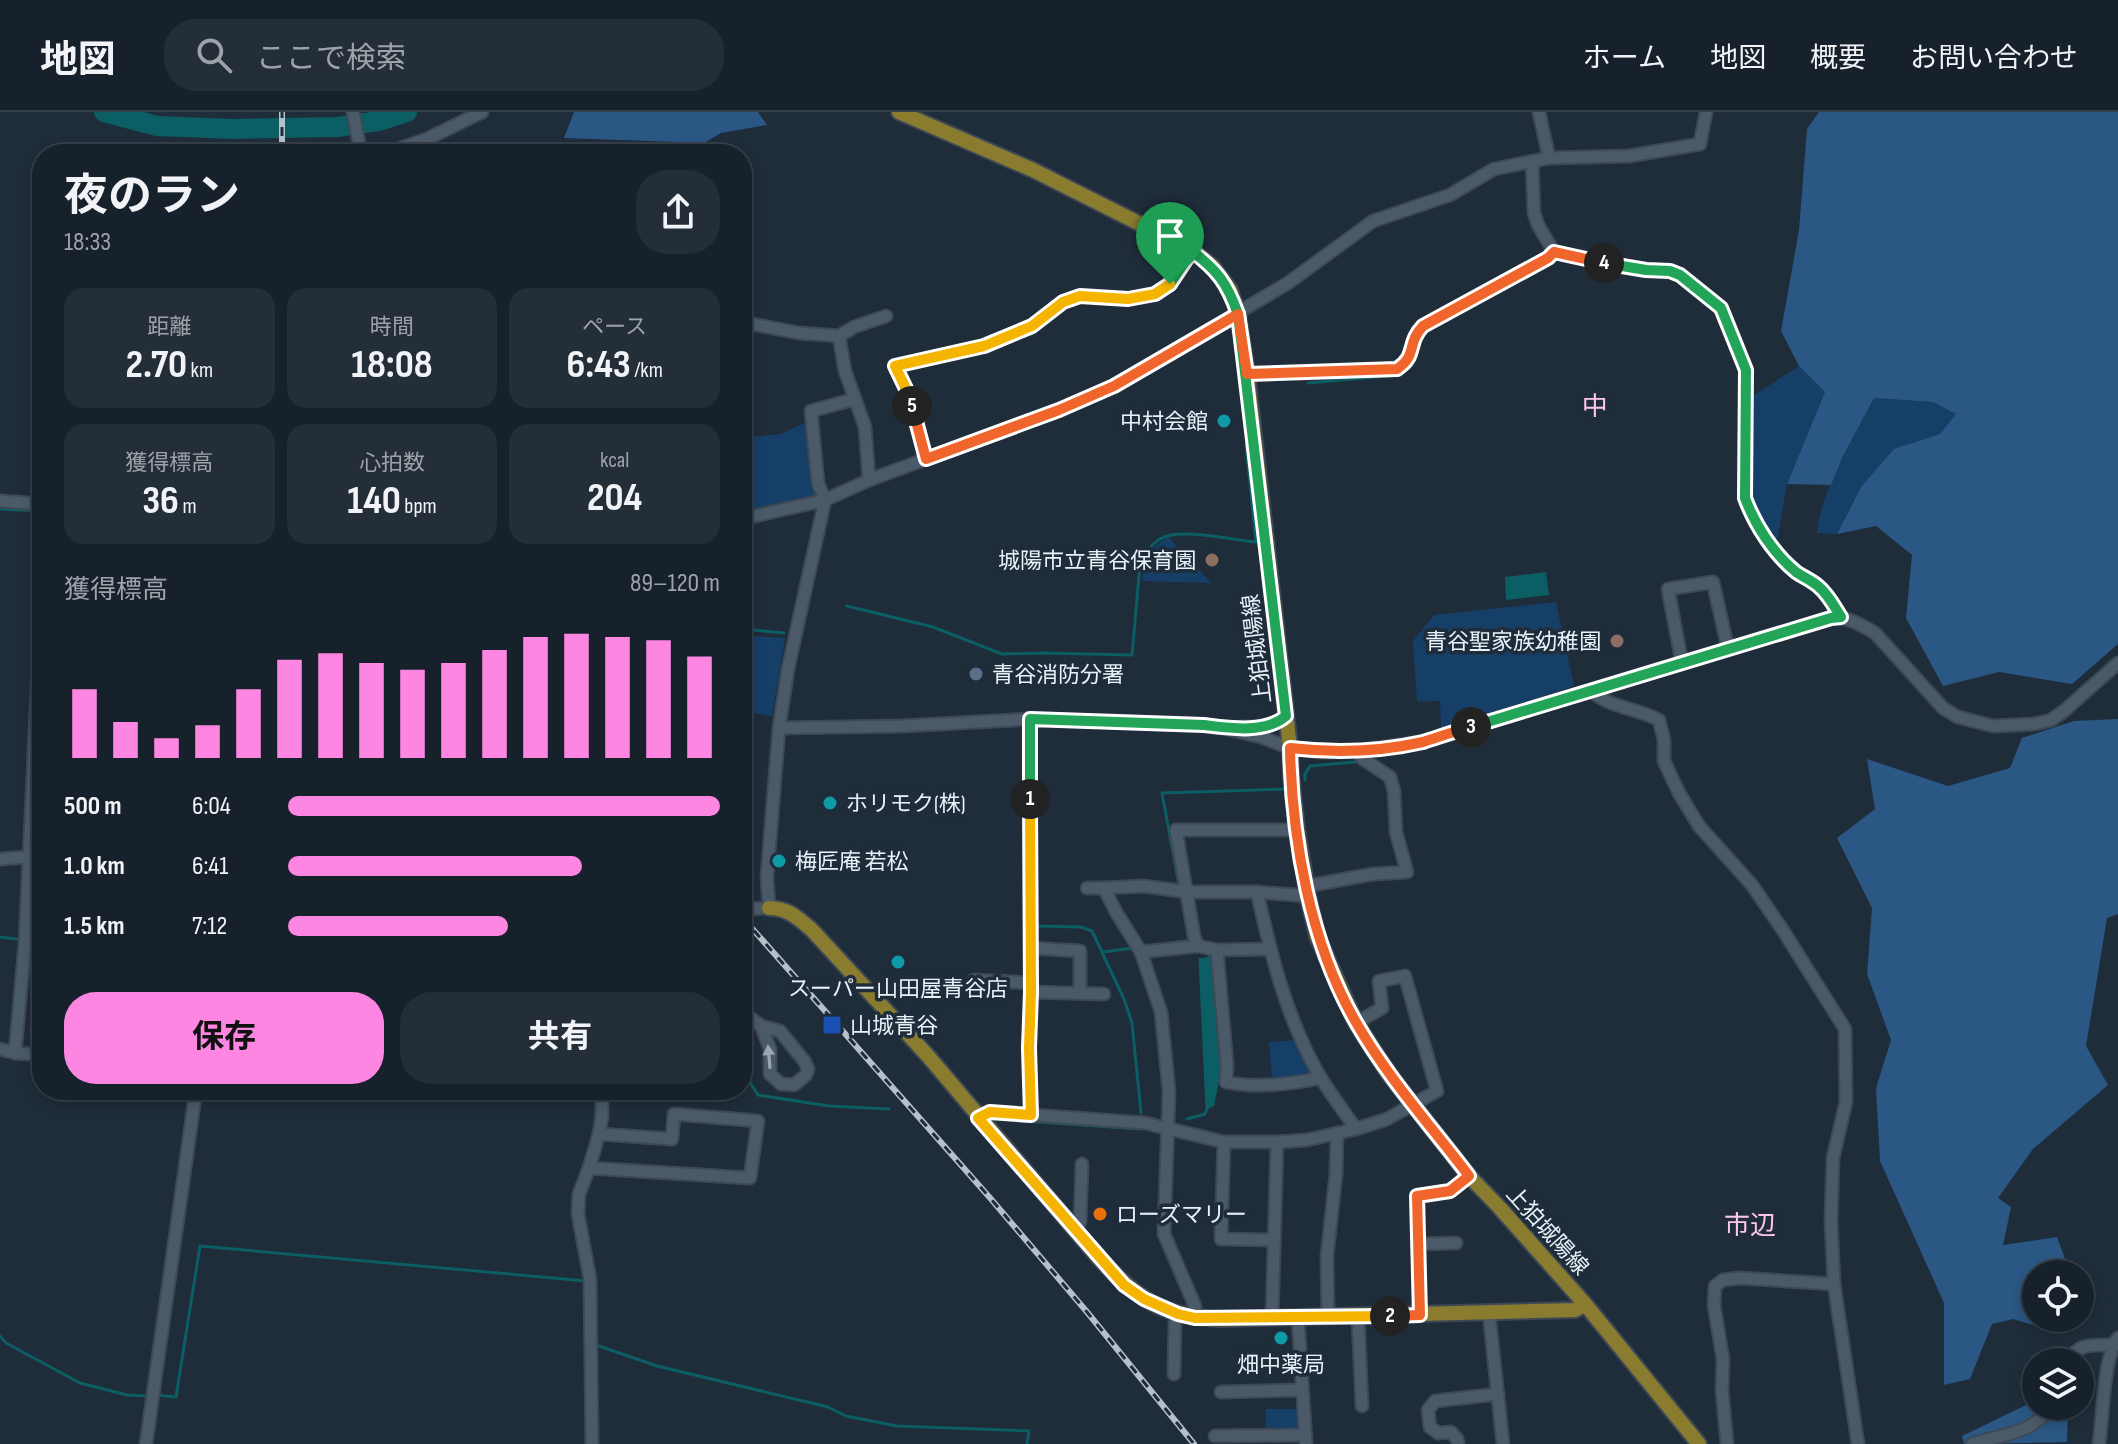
<!DOCTYPE html>
<html lang="ja">
<meta charset="utf-8">
<style>
body{margin:0;font-family:"Sofia Sans Condensed","Noto Sans JP",sans-serif;background:#242e38;color:#f1f3f6;height:100vh;display:flex;flex-direction:column;font-size:30px;white-space:nowrap}
*{box-sizing:border-box;margin:0}
p{font-size:26px;color:#9ea3a9}
.icon{flex:none;width:44px;height:44px;fill:none;stroke:currentColor;stroke-width:2;stroke-linecap:round;stroke-linejoin:round}
.map{position:relative;flex:1;overflow:hidden}
.sheet{position:absolute;left:32px;top:32px;width:720px;height:956px;display:flex;flex-direction:column;background:#17212c;border-radius:32px;box-shadow:0 4px 12px #0003,0 0 0 2px #363e48}
.sheet>*{flex:none}
.tools{position:absolute;left:2022px;top:1148px;display:grid;gap:16px}
.tools a{display:grid;place-items:center;width:72px;height:72px;border-radius:50%;background:#17212c;box-shadow:0 4px 12px #0003,0 0 0 2px #363e48;font-size:40px}
.pin{position:absolute;display:grid;place-items:center;width:68px;height:68px;color:#fff;margin:-82px -34px;border-radius:50% 50% 50% 0;rotate:-45deg;box-shadow:0 0 8px #0007}
.pin .icon{rotate:45deg}
.km{position:absolute;width:40px;height:40px;margin:-20px;border-radius:50%;background:#222;color:#fff;font-size:22px;line-height:40px;text-align:center}
.round{display:grid;place-items:center;flex:none;width:84px;height:84px;border-radius:32px;background:#242e38}
.overview{display:flex;align-items:center;justify-content:space-between;height:136px;padding:0 32px}
h1{font-size:44px;font-weight:700;line-height:60px}
.figures{display:grid;grid-template-columns:repeat(3,1fr);gap:12px;height:136px;padding:8px 32px}
.figures div{display:grid;align-content:center;border-radius:20px;background:#242e38;text-align:center}
.figures b{font-size:40px;font-weight:700}
.figures small{font-size:22px;font-weight:400}
.figures p{font-size:22px}
.chart{height:224px;padding:16px 32px}
.chart p{display:flex;justify-content:space-between}
.chart svg{width:100%;height:144px;margin-top:8px;stroke:#fd86e2;stroke-width:6}
.action{display:flex;gap:16px;margin-top:auto;padding:16px 32px}
.action a{flex:1;height:92px;border-radius:32px;background:#fd86e2;color:#111;font-size:32px;font-weight:700;line-height:92px;text-align:center}
.action a+a{background:#242e38;color:#f1f3f6}
ul{padding:0 32px;list-style:none;font-size:26px}
li{display:grid;grid-template-columns:128px 96px 1fr;align-items:center;height:60px}
li i{height:20px;border-radius:10px;background:#fd86e2}
header{display:flex;align-items:center;gap:48px;box-sizing:border-box;height:112px;padding:0 40px;background:#17212c;border-bottom:2px solid #363e48}
header strong{font-size:38px}
nav{display:flex;gap:44px;margin-inline-start:auto;font-size:28px}
.search{width:560px;height:72px;background:#242e38;display:flex;align-items:center;gap:20px;box-sizing:border-box;padding:0 28px;border-radius:32px;color:#9ea3a9;font-size:30px}
.map>svg:first-child{display:block}
</style>
<header>
<strong>地図</strong>
<div class="search"><svg class="icon" aria-label="search" viewBox="0 0 24 24"><circle cx="10" cy="10" r="6"/><path d="M15 15l6 6"/></svg>ここで検索</div>
<nav><a>ホーム</a><a>地図</a><a>概要</a><a>お問い合わせ</a></nav>
</header>
<div class="map">
<svg width="2118" height="1332" viewBox="0 0 2118 1332">
<rect width="100%" height="100%" fill="#1f2c3a"/>
<g fill="#163f67">
<path d="M1799,254L1825,280L1787,372L1776,435L1755,403L1749,382L1751,285Z"/>
<path d="M1874,286L1933,290L1957,302L1940,322L1894,338L1861,375L1837,422L1817,421C1822,375 1853,327 1874,286Z"/>
<path d="M808,309L818,383L742,402V343L752,325L781,322Z"/>
<path d="M1168,425L1211,471L1142,469C1145,449 1150,435 1168,425Z"/>
<path d="M1556,490L1574,574L1441,617L1440,589L1417,590L1413,529L1434,503Z"/>
<path d="M748,524L785,526L772,604L742,599V525Z"/>
<path d="M1299,928L1316,964L1272,967L1269,930Z"/>
<path d="M1266,1297H1299L1300,1320H1266Z"/>
</g>
<g fill="#2a5784">
<path d="M574,0H758L767,13L721,21L704,31L564,26Z"/>
<path d="M1819,0H2118V532L2072,572L1999,560L1943,574L1906,506L1912,443L1876,414L1837,422L1861,375L1894,337L1940,322L1956,302L1933,290L1874,286L1843,344L1831,373L1787,372L1825,280L1799,254L1781,219L1799,118L1807,17Z"/>
<path d="M2118,607V802L2107,806L2086,934L2108,973L2033,1037L1998,1086L2011,1095L2003,1133L2057,1125L2067,1152L2077,1162H2036V1206H2046L2033,1213L2013,1207L1992,1212L1970,1267L1944,1273V1191L1880,1049L1876,976L1891,928L1867,862L1872,796L1837,726L1875,697L1867,647L1948,674L2010,656L2022,626L2074,609Z"/>
<path d="M2036,1278V1294H2068L2067,1330L1964,1332L1962,1324L2028,1292Z"/>
</g>
<g fill="#0b5e63">
<path d="M1546,460L1549,483L1506,488L1505,465Z"/>
<path d="M1210,844L1214,848L1223,950L1214,994L1207,997L1200,847Z"/>
</g>
<g fill="none" stroke-linecap="round" stroke-linejoin="round">
<g stroke="#0b5e63" stroke-width="3">
<path d="M1308,271L1398,263C1411,255 1416,250 1418,235"/>
<path d="M0,397L42,399"/>
<path d="M847,494L933,515L1002,542L1044,541L1132,543L1140,452C1145,443 1151,432 1160,427C1178,415 1233,428 1256,430L1246,333"/>
<path d="M742,517L784,521"/>
<path d="M1305,668V662L1310,654L1356,650"/>
<path d="M1179,773L1162,681L1288,677"/>
<path d="M1037,814L1081,815L1092,819L1124,887L1132,911L1141,1001"/>
<path d="M0,825L17,827"/>
<path d="M1150,834L1186,829"/>
<path d="M1103,840L1133,836"/>
<path d="M742,958L758,983L829,994L889,997"/>
<path d="M995,1007L1141,1017"/>
<path d="M1187,1007L1205,1002L1207,997L1200,847"/>
<path d="M0,1224L6,1231L80,1271L127,1283L148,1284"/>
<path d="M596,1233L657,1254L828,1295L846,1304L897,1314L1029,1319L1027,1332"/>
<path d="M156,1283L176,1285L200,1134L586,1169"/>
</g>
<path stroke="#0b5e63" stroke-width="20" d="M104,0L157,14L233,17L337,15L379,9L407,0"/>
<g stroke="#3e4955" stroke-width="15">
<g id="minor">
<path d="M353,0L361,42"/>
<path d="M1539,0L1549,46"/>
<path d="M383,42L427,27L482,0"/>
<path d="M1532,49L1534,101L1538,113L1554,140"/>
<path d="M1554,140L1646,158L1670,159L1680,163L1721,196L1746,258L1745,386C1755,413 1773,441 1796,460C1803,465 1812,468 1818,474C1828,482 1834,494 1841,505"/>
<path d="M742,210L799,221L839,224L854,215L886,204"/>
<path d="M839,224L845,259L865,315L869,368"/>
<path d="M1247,262L1397,257L1407,250L1416,222L1423,214L1548,146L1554,140"/>
<path d="M926,347L909,283L895,254L984,234L1032,214L1063,190L1080,184L1128,187L1155,182L1170,172L1192,139"/>
<path d="M0,389L42,392"/>
<path d="M742,407L825,388L869,368L1059,298L1114,274L1288,171L1373,109L1450,83L1494,57L1549,46L1629,44L1700,32L1706,0"/>
<path d="M1682,551L1668,477L1713,470L1728,537"/>
<path d="M1592,579C1609,596 1637,596 1659,608L1664,628V649L1679,681L1699,714L1752,773L1784,820L1845,917L1846,990L1833,1046L1831,1109L1834,1172L1858,1332"/>
<path d="M1030,607L1031,880L1029,936L1031,1003"/>
<path d="M1240,615C1258,615 1272,616 1286,604"/>
<path d="M779,616L903,614L1030,607L1204,613L1224,616L1261,625L1290,636L1323,640L1357,639L1421,630L1831,506C1847,504 1861,513 1875,521L1943,596L1958,605L1993,614L2034,612L2051,608L2064,599L2118,551"/>
<path d="M0,747L42,744"/>
<path d="M1307,774L1373,762L1407,760L1396,720L1394,679L1390,665L1363,647L1357,639"/>
<path d="M1087,776H1104"/>
<path d="M1257,780C1271,842 1286,905 1318,961C1329,980 1343,998 1356,1017"/>
<path d="M742,797L769,796L767,765L779,616L788,557L825,388L818,371L811,299L855,287"/>
<path d="M25,832L42,834"/>
<path d="M1198,834L1194,824L1176,718H1297"/>
<path d="M1031,836L1080,839V881"/>
<path d="M1217,838L1227,953L1226,970C1255,977 1291,972 1321,966"/>
<path d="M1141,840L1198,834L1217,838L1270,837"/>
<path d="M974,868L1031,871"/>
<path d="M1031,880L1104,882"/>
<path d="M742,905H749L761,914L780,919L805,950L808,957L806,963L794,973L781,972L770,962V937L761,914"/>
<path d="M0,937L15,941L42,943"/>
<path d="M15,941L25,832L42,473"/>
<path d="M978,1006L990,1000L1145,1011L1224,1030H1277L1307,1028L1356,1017L1387,1007L1437,979L1405,864L1379,869L1382,896L1356,911"/>
<path d="M1224,1030L1221,1127L1274,1128"/>
<path d="M589,1056L750,1066L758,1009L674,1002L672,1027L599,1022"/>
<path d="M1076,1118L1080,1110L1082,1052"/>
<path d="M1419,1132L1456,1131"/>
<path d="M1489,1201L1503,1332"/>
<path d="M1420,1203L1417,1084L1450,1079L1469,1064"/>
<path d="M1328,1205L1327,1144L1336,1062L1337,1021"/>
<path d="M1358,1205L1362,1294"/>
<path d="M1195,1206V1194L1164,1122L1169,979L1161,900L1141,840L1116,800L1104,776L1144,774L1187,780H1257L1308,784"/>
<path d="M1272,1206L1277,1030"/>
<path d="M1298,1206L1306,1332"/>
<path d="M2068,1250C2078,1230 2094,1233 2113,1233"/>
<path d="M1174,1262L1175,1211L1178,1202"/>
<path d="M1221,1280L1301,1278"/>
<path d="M1215,1324L1304,1323"/>
<path d="M146,1332L196,978"/>
<path d="M592,1332L590,1167L578,1102L579,1082L589,1056L599,1022L602,1004V978"/>
<path d="M1458,1332L1457,1327L1451,1320L1438,1321L1430,1315L1428,1298L1435,1289L1498,1282"/>
<path d="M1727,1332L1722,1278L1723,1248L1714,1193L1715,1174L1723,1168L1740,1166L1834,1172"/>
<path d="M1972,1332C2004,1321 2029,1324 2052,1294"/>
<path d="M2099,1332C2103,1307 2103,1245 2118,1226"/>
</g>
</g>
<g stroke="#3e4955" stroke-width="18">
<g id="major">
<path d="M899,0L1033,58L1190,137L1213,155L1230,178L1238,202L1247,262L1290,636L1291,663L1297,718L1308,784L1317,824L1356,911L1389,962L1469,1064L1500,1096L1585,1192L1699,1332"/>
<path d="M769,796C788,796 798,806 812,818L928,944L1099,1146C1137,1187 1163,1205 1220,1207L1575,1198L1585,1192"/>
</g>
</g>
<use href="#minor" stroke="#4b5a69" stroke-width="11"/>
<use href="#major" stroke="#8a7c2f" stroke-width="14"/>
<g stroke="#b6c0cb" stroke-width="6">
<g id="rail">
<path d="M282,42V0"/>
<path d="M742,805L991,1087L1087,1200L1194,1332"/>
</g>
</g>
<use href="#rail" stroke="#1f2c3a" stroke-width="3" stroke-dasharray="9" stroke-linecap="butt"/>
</g>
<defs><path id="oneway-solid" d="M-6-.8H1V-3.2L6.5 0L1 3.2V.8H-6Z" transform="scale(2)"/></defs>
<use fill="#9aa6b2" href="#oneway-solid" transform="translate(769 945) rotate(-95)"/>
<g fill="none" stroke-linecap="round" stroke-linejoin="round">
<g stroke="#fff" stroke-width="16">
<path id="split-1" d="M1030,687V607L1204,613C1229,616 1265,622 1286,604L1238,202C1227,171 1218,159 1192,139L1170,172"/>
</g>
<g stroke="#fff" stroke-width="16">
<path id="split-2" d="M1030,687L1031,880L1029,936L1031,1003L990,1000L978,1006L1124,1173L1144,1187L1178,1202L1195,1206L1390,1204"/>
</g>
<g stroke="#fff" stroke-width="16">
<path id="split-3" d="M1390,1204L1420,1203L1417,1084L1450,1079L1469,1064C1431,1014 1388,966 1357,912C1310,832 1292,727 1290,636C1334,641 1379,640 1423,630C1439,625 1455,619 1471,615"/>
</g>
<g stroke="#fff" stroke-width="16">
<path id="split-4" d="M1471,615L1831,506L1841,505C1834,494 1828,482 1818,474C1811,468 1803,465 1796,460C1773,441 1755,413 1745,386L1746,258L1721,196L1680,163L1670,159L1646,158L1604,151"/>
</g>
<g stroke="#fff" stroke-width="16">
<path id="split-5" d="M912,294L926,347L1059,298L1114,274L1238,202L1247,262L1397,257C1418,243 1406,232 1423,214L1548,146L1554,140L1604,151"/>
</g>
<g stroke="#fff" stroke-width="16">
<path id="split-6" d="M912,294L909,283L895,254L984,234L1032,214L1063,190L1080,184L1128,187L1155,182L1170,172"/>
</g>
<use href="#split-1" stroke="#22a559" stroke-width="10"/>
<use href="#split-2" stroke="#f5b400" stroke-width="10"/>
<use href="#split-3" stroke="#f0652b" stroke-width="10"/>
<use href="#split-4" stroke="#22a559" stroke-width="10"/>
<use href="#split-5" stroke="#f0652b" stroke-width="10"/>
<use href="#split-6" stroke="#f5b400" stroke-width="10"/>
</g>
<g fill="#0f9aa8" stroke="#1f2c3a" stroke-width="3">
<circle cx="1224" cy="309" r="8"/>
<circle cx="830" cy="691" r="8"/>
<circle cx="779" cy="749" r="8"/>
<circle cx="898" cy="850" r="8"/>
<circle cx="1281" cy="1226" r="8"/>
</g>
<g fill="#8d6e63" stroke="#1f2c3a" stroke-width="3">
<circle cx="1212" cy="448" r="8"/>
<circle cx="1617" cy="529" r="8"/>
</g>
<circle fill="#5c6f8a" stroke="#1f2c3a" stroke-width="3" cx="976" cy="562" r="8"/>
<rect fill="#1a4fb4" stroke="#1f2c3a" stroke-width="3" x="822" y="903" width="20" height="20" rx="4"/>
<circle fill="#e8710a" stroke="#1f2c3a" stroke-width="3" cx="1100" cy="1102" r="8"/>
<g text-anchor="middle" stroke-width="7" stroke-linejoin="round" paint-order="stroke">
<g font-size="22" fill="#e9f2fb" stroke="#1f2c3a" text-anchor="start">
<text x="1208" y="317" text-anchor="end">中村会館</text>
<text x="1196" y="456" text-anchor="end">城陽市立青谷保育園</text>
<text x="1601" y="537" text-anchor="end">青谷聖家族幼稚園</text>
<text x="992" y="570">青谷消防分署</text>
<text x="846" y="699">ホリモク(株)</text>
<text x="795" y="757">梅匠庵 若松</text>
<text x="898" y="884" text-anchor="middle">スーパー山田屋青谷店</text>
<text x="850" y="921">山城青谷</text>
<text x="1116" y="1110">ローズマリー</text>
<text x="1281" y="1260" text-anchor="middle">畑中薬局</text>
</g>
<g font-size="22" fill="#e9f2fb" stroke="#1f2c3a">
<text transform="translate(1256 537) rotate(-97)" y="8">上狛城陽線</text>
<text transform="translate(1548 1118) rotate(48)" y="8">上狛城陽線</text>
</g>
<g font-size="26" fill="#fbc5ec" stroke="#1f2c3a">
<text x="1595" y="303">中</text>
<text x="1750" y="1122">市辺</text>
</g>
</g>
</svg>
<div class="tools">
<a><svg class="icon" aria-label="locate" viewBox="0 0 24 24"><circle cx="12" cy="12" r="6"/><path d="M12 2v4M12 18v4M2 12h4M18 12h4"/></svg></a>
<a><svg class="icon" aria-label="layers" viewBox="0 0 24 24"><path d="M12 4l9 5-9 5-9-5zM3 14l9 5 9-5"/></svg></a>
</div>
<div class="pin" style="left:1170px;top:172px;background:#1e9e55"><svg class="icon" aria-label="arrive" viewBox="0 0 24 24"><path d="M6 21V4h12l-3 4 3 4H6"/></svg></div>
<b class="km" style="left:1030px;top:687px">1</b>
<b class="km" style="left:1390px;top:1204px">2</b>
<b class="km" style="left:1471px;top:615px">3</b>
<b class="km" style="left:1604px;top:151px">4</b>
<b class="km" style="left:912px;top:294px">5</b>
<section class="sheet">
<div class="overview"><div><h1>夜のラン</h1><p>18:33</p></div><a class="round"><svg class="icon" aria-label="share" viewBox="0 0 24 24"><path d="M12 15V3M7 8l5-5 5 5M5 13v7h14v-7"/></svg></a></div>
<div class="figures">
<div><p>距離</p><b>2.70<small> km</small></b></div>
<div><p>時間</p><b>18:08</b></div>
<div><p>ペース</p><b>6:43<small> /km</small></b></div>
</div>
<div class="figures">
<div><p>獲得標高</p><b>36<small> m</small></b></div>
<div><p>心拍数</p><b>140<small> bpm</small></b></div>
<div><p>kcal</p><b>204</b></div>
</div>
<div class="chart"><p><span>獲得標高</span>89–120 m</p>
<svg viewBox="0 0 160 44" preserveAspectRatio="none"><path d="M5 44V23M15 44V33M25 44V38M35 44V34M45 44V23M55 44V14M65 44V12M75 44V15M85 44V17M95 44V15M105 44V11M115 44V7M125 44V6M135 44V7M145 44V8M155 44V13"/></svg>
</div>
<ul>
<li><b>500 m</b>6:04<i style="width:100%"></i></li>
<li><b>1.0 km</b>6:41<i style="width:68%"></i></li>
<li><b>1.5 km</b>7:12<i style="width:51%"></i></li>
</ul>
<div class="action"><a>保存</a><a>共有</a></div>
</section>
</div>
